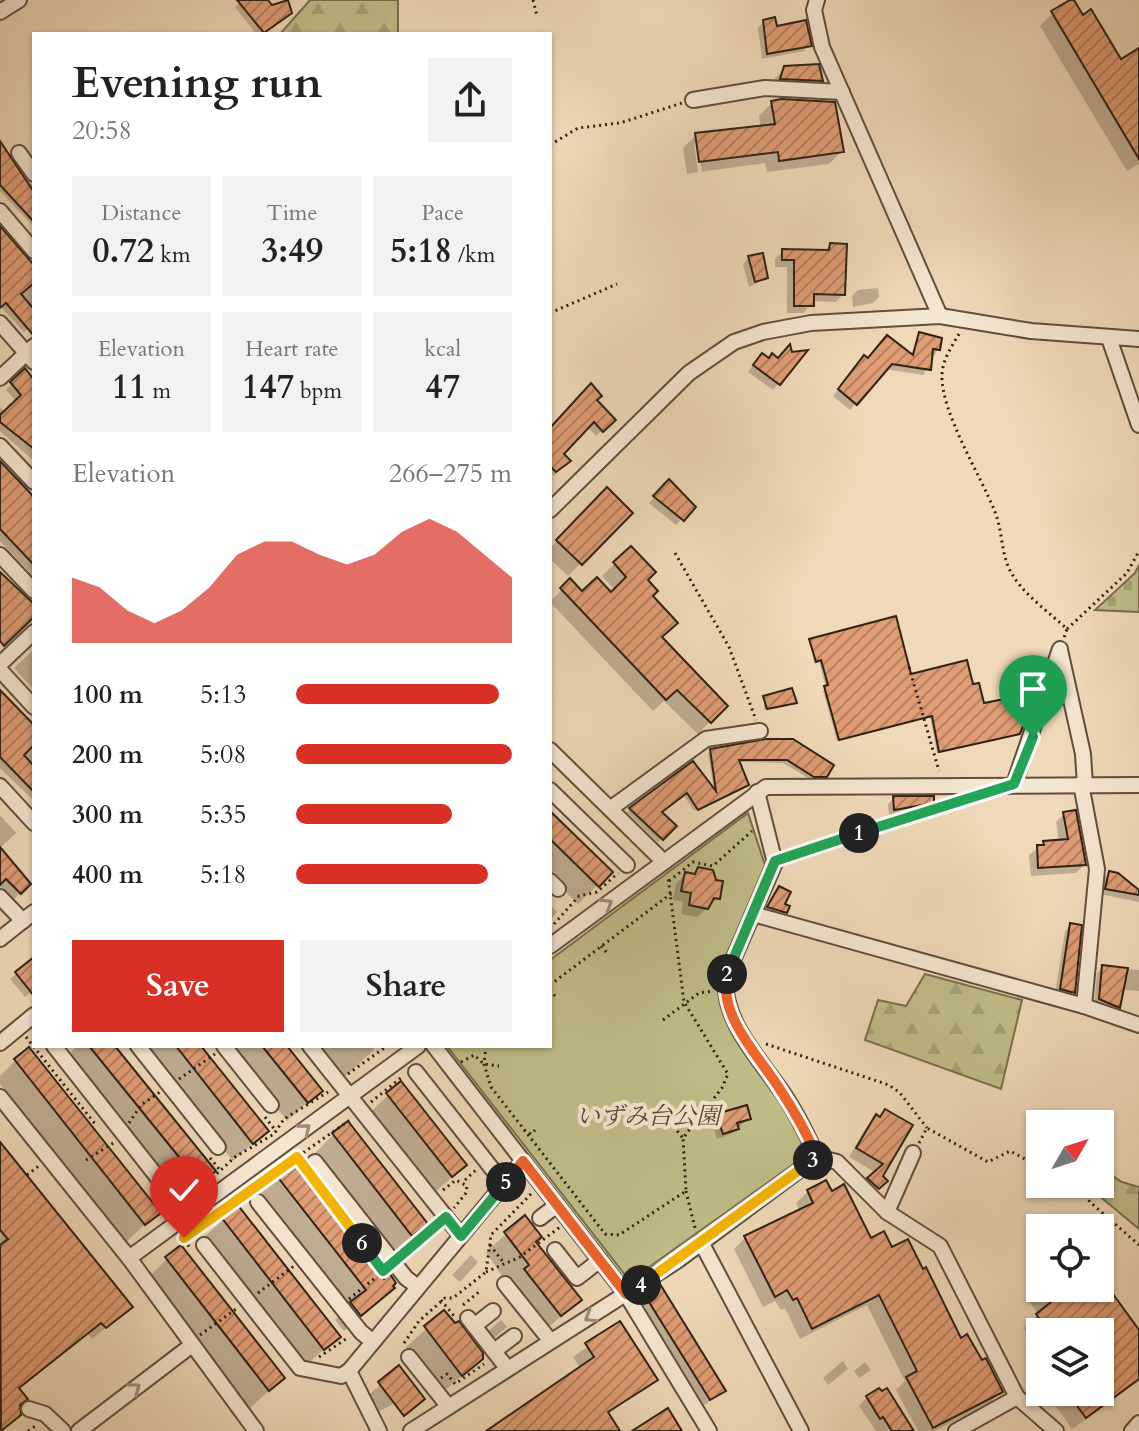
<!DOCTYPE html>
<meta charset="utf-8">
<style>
body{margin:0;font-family:Cardo,"Noto Serif JP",serif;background:#f2f2f2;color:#222;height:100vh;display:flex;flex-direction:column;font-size:30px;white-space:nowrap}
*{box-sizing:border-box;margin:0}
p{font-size:26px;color:#767676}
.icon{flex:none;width:44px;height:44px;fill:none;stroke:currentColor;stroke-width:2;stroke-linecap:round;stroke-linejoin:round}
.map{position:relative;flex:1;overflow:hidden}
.sheet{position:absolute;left:32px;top:32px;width:520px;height:1016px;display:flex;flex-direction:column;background:#fff;border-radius:0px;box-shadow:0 2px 6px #0004}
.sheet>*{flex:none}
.needle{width:52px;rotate:51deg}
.buttons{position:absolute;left:1026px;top:1110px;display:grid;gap:16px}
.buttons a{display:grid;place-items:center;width:88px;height:88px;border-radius:0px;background:#fff;box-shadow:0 2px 6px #0004;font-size:40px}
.pin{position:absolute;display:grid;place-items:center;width:68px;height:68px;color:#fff;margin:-82px -34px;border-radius:50% 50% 50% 0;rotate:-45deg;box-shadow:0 0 8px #0007}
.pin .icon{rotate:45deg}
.km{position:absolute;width:40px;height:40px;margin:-20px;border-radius:50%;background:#222;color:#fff;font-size:22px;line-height:40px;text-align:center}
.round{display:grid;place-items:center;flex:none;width:84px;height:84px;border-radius:0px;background:#f2f2f2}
.overview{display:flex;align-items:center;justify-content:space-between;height:136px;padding:0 40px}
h1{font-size:44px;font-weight:700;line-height:60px}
.metrics{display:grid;grid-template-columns:repeat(3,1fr);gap:12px;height:136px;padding:8px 40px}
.metrics div{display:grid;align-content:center;border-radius:0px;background:#f2f2f2;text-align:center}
.metrics b{font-size:34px;font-weight:700}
.metrics small{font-size:22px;font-weight:400}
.metrics p{font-size:22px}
.chart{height:224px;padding:16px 40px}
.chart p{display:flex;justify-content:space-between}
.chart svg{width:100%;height:144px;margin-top:8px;fill:#d93025;opacity:.7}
.cta{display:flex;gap:16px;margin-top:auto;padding:16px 40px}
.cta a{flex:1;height:92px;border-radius:0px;background:#d93025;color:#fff;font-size:32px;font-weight:700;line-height:92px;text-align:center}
.cta a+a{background:#f2f2f2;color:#222}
ul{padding:0 40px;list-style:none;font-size:26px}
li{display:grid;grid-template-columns:128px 96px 1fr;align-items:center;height:60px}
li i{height:20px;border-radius:10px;background:#d93025}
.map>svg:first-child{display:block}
</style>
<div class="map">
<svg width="1139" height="1431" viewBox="0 0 1139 1431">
<defs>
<pattern id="forest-firs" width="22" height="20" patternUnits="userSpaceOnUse" patternTransform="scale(2)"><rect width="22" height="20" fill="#c1bd89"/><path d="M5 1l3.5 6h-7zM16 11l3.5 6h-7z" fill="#a6a275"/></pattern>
<pattern id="cemetery-stones" width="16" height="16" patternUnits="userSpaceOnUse" patternTransform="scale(2)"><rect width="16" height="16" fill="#c1bd89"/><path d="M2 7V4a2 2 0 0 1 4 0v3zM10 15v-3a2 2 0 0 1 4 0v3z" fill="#a6a275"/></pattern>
<pattern id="building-hatch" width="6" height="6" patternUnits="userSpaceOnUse" patternTransform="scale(2)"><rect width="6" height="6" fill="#e09c74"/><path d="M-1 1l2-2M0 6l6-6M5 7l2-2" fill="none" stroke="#b67f5e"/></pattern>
</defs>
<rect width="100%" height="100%" fill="#efd9b8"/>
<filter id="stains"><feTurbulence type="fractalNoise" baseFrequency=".0025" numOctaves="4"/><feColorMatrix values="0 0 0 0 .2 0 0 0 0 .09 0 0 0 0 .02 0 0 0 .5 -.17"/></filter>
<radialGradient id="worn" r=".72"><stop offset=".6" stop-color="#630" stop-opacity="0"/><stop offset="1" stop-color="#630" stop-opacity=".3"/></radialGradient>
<path fill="#c1bd89" stroke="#786f4f" stroke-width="2" d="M748,813L765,865L719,974C711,1037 790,1096 808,1154L638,1275H625L447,1046H550V960Z"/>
<g fill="url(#forest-firs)" stroke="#786f4f" stroke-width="2">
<path d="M310,0H398V34H280Z"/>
<path d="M925,974L1022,1000L1001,1089L865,1040L878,1000L906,1006Z"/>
<path d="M1100,1168L1122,1182L1139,1187V1229L1085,1184H1100Z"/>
</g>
<path fill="url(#cemetery-stones)" stroke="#786f4f" stroke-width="2" d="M1139,565V612L1095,610L1135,573Z"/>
<g fill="#0003">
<path d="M242,0H265L271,8L285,0L290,7L284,18L262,34H256L235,7Z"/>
<path d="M1053,13L1082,17L1120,62L1139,51V164L1127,171L1040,26Z"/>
<path d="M764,22L776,28L809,45L804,51L762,59L758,28Z"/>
<path d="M785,68L821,80L815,86L775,84V78Z"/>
<path d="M772,103L842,151L829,164L767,172L765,163L699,172H702L698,143H694L698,172L687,174L683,148L696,135L761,128L759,116Z"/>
<path d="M0,144L25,181L34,185V227L0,191Z"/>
<path d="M0,229L34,270V325L24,332L0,306Z"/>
<path d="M830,245L843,294L836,302L812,301L804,313H787V267H775V259L783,251L824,252Z"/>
<path d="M749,258L766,278L749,287L743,264Z"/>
<path d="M878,288L879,297L873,303L853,307L852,296L858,290Z"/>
<path d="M920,335L938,349L923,375L885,369L850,410L833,396L859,363L910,356Z"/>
<path d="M803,352L773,390L748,372L756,361L778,360Z"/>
<path d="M25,371L34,381V461L0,431V407L5,413L17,402L6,390Z"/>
<path d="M595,400L613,420L596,436L587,426L561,454L568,461L554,476L550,472V431Z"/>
<path d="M0,462L34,500V577L0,541Z"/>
<path d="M669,481L693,507L676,525L649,503Z"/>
<path d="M607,490L630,513L568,576L550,559V548Z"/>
<path d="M630,548L645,580L660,637L725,706L698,734L664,701L653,711L550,602L570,581L582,594L610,595L615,590L602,576Z"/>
<path d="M810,640L910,677L971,686L983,705L1019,733L937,753L930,717L837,741L823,691L826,688L819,661L814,663Z"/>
<path d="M34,649V690L14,668Z"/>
<path d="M0,693L34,726V801L0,768Z"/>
<path d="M764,698L794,702L764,710Z"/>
<path d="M766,741L825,775L810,779L783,763L738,762L743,788L694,811L683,794L659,812L674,826L658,842L627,812L692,764L714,791L708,753L711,750Z"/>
<path d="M894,798L932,802L926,808L889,815L888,804Z"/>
<path d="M550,814L610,872L578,904L550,877Z"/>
<path d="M1064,814L1084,865L1076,873L1031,876L1029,855L1044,843L1059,842L1056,822Z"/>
<path d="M0,815L16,833L0,848Z"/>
<path d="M0,850L29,884L14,899L0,887Z"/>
<path d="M699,869L718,898L697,917L681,914L683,901L673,900L676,884L685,874L692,876Z"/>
<path d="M1109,873L1139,893V902L1100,894L1104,879Z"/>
<path d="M779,888L785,912L781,917L764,912Z"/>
<path d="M550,905L557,912L550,920Z"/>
<path d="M1071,925L1073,992L1067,997L1055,994L1065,931Z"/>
<path d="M34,959V990L25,997L10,979Z"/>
<path d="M1103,967L1139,970V991L1120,990L1118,1007L1112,1013L1094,1005L1097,973Z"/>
<path d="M77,1046H113L213,1171L180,1201L65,1058Z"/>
<path d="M142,1046H198L266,1131L233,1161Z"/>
<path d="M228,1046H285L320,1091L287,1121Z"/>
<path d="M314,1046H371L374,1050L341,1080Z"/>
<path d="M15,1061L158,1212L125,1243L0,1084V1076Z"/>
<path d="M388,1095L465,1165L432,1195L369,1114Z"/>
<path d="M885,1111L910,1126L881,1176L885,1181L869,1197L860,1188L876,1173L849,1157L867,1126Z"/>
<path d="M717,1116L749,1118L731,1134L717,1139L712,1122Z"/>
<path d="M333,1135L425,1224L392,1254L314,1154Z"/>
<path d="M0,1152L117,1319L92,1339L88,1334L18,1390L19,1414L1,1431Z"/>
<path d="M277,1176L392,1288L344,1331L335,1320L349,1306L261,1192Z"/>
<path d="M808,1191L870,1240L891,1250L1001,1392L989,1403L935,1431H918L896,1390L905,1381L867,1305L800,1339L785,1308L781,1310L775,1301L763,1307L734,1249L746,1237L800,1211L796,1203Z"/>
<path d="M237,1207L338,1337L304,1367L203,1238Z"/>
<path d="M524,1218L534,1242L579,1300L541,1334L486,1252Z"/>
<path d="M471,1255L478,1262L460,1282L452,1275Z"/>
<path d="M167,1259L283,1378L249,1409L148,1278Z"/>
<path d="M1100,1280L1139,1333V1381L1072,1429L1053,1402L1063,1392H1100V1332H1040V1349L1024,1328L1038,1314L1028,1300L1040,1288H1100Z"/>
<path d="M646,1296L723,1390L717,1396L704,1405L640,1302Z"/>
<path d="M444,1313L481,1358L442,1393L406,1347Z"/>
<path d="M501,1320L507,1327L489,1342L484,1335Z"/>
<path d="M619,1324L655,1380L607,1415L617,1431H490L580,1368L573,1357Z"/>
<path d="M843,1361L848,1369L828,1385L823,1378Z"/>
<path d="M865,1362L871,1370L859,1378L854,1371Z"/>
<path d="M399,1368L412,1385L393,1404L370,1416L360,1403Z"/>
<path d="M867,1397L912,1431H876L859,1406Z"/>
</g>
<g fill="url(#building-hatch)" stroke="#2f2115" stroke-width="2">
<path d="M237,0H268L272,5L288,0L292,13L264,33Z"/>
<path d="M1070,0H1074L1083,15L1091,9L1121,59L1139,48V159L1051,11Z"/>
<path d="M775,17L777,26L806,20L812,46L767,54L763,20Z"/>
<path d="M819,64L823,81L780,79L784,66Z"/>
<path d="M781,99L835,102L844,152L779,161L778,152L699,162L695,133L775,124L771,101Z"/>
<path d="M0,141L34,192V222L0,185Z"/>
<path d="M0,226L34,265V283L21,294L34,309V336L6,303L0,308Z"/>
<path d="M830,243L847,244L845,295L814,294V306H794V260H782V249L829,250Z"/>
<path d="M763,253L768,278L755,282L748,256Z"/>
<path d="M919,332L942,338L940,350L933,349L931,370L892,364L857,405L838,389L864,355L868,358L887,335L913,355Z"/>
<path d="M790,344L792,352L808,350L780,385L753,365L762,353L769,358L772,353L778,358Z"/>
<path d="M25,368L34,380V449L0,422V415L21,395L10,382Z"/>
<path d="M591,383L602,396L597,400L616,420L603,432L594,422L564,454L571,461L556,472L550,466V428Z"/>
<path d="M0,461L34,497V565L0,529Z"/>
<path d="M669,479L696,507L684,521L653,496Z"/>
<path d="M607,487L633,513L582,565L556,540Z"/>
<path d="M631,546L656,572L648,580L658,591L653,596L678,623L662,637L728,706L711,723L677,690L666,700L560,588L570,578L582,591L597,577L611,592L626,577L613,562Z"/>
<path d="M0,572L34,604V617L4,646L0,641Z"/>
<path d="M896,616L911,674L967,660L973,684L979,683L984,703L1019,696L1024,724L1020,734L939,752L932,716L839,740L824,686L828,685L821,660L816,662L809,639Z"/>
<path d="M792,688L797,703L767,709L763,696Z"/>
<path d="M0,690L34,725V745L24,755L34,766V792L0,757Z"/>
<path d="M766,739H793L834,765L827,777H814L787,760H739L749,785L698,810L687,793L662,812L677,826L663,840L629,808L693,761L716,791L710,749Z"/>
<path d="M893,796H934V803L894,810Z"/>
<path d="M1076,810L1086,865L1038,868L1037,845H1044L1043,841L1068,839L1063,812Z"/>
<path d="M550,811L613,872L599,887L550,839Z"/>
<path d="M0,847L31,884L21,894L6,879L0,885Z"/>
<path d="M698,867L713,870L716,880L723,881L720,899L714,898L708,909L689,905L691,893L681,891L685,872L695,874Z"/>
<path d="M1109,871L1118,873L1139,890V895L1105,889Z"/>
<path d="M779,886L791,892L785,904L790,906L787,913L767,907Z"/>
<path d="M1070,923L1082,925L1075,993L1060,989Z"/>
<path d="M34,957V996L15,972Z"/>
<path d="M1102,965L1128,968L1120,1008L1099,999Z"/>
<path d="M89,1046H115L216,1171L200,1183Z"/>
<path d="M176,1046H201L269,1131L253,1144Z"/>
<path d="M262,1046H287L323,1091L308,1103Z"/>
<path d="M29,1047L161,1213L145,1225L14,1059Z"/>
<path d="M401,1081L467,1165L452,1177L386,1093Z"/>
<path d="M747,1105L751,1119L737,1123L739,1129L723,1134L716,1114Z"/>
<path d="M885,1109L913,1125L883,1176L888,1181L879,1189L867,1178L883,1164L856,1148L876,1114L880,1117Z"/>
<path d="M348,1121L428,1224L412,1236L332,1133Z"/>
<path d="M0,1142L133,1307L106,1328L101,1323L19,1388L28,1399L20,1405L21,1415L1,1431L0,1245L8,1239L0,1230Z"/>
<path d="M292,1162L384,1279L390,1274L396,1283L393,1286L395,1288L361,1316L350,1302L366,1290L276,1175Z"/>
<path d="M826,1180L832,1191L844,1184L871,1238L884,1231L892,1247L908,1239L923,1269L926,1267L961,1338L967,1334L982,1360L986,1358L1003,1392L933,1428L906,1377L917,1371L879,1295L812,1329L797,1298L793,1300L787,1290L775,1297L744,1236L813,1203L807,1190Z"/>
<path d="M237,1204L341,1337L324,1350L221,1217Z"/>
<path d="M525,1215L542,1237L536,1242L582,1300L561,1316L524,1269L529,1265L504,1232Z"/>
<path d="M181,1245L285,1378L269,1391L165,1257Z"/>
<path d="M1100,1276L1139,1330V1379L1086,1418L1067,1392H1100V1332H1049L1036,1314L1051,1302L1041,1288H1100Z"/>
<path d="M660,1284L726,1391L710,1400L644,1294Z"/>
<path d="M444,1310L455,1323L459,1321L483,1353V1359L462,1376L424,1326Z"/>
<path d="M620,1321L658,1380L608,1412L620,1431H486L594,1357L585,1343Z"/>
<path d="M399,1365L425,1399L404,1416L378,1382Z"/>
<path d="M879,1388L882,1391L887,1388L914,1431H892L883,1417L880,1419L866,1396Z"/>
<path d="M668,1408L682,1431H632Z"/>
</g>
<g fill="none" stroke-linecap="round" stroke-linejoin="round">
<g stroke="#5f4f3e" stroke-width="18">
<g id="minor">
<path d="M817,0L814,10L822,47L940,316"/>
<path d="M0,12L19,0"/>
<path d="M693,100L765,88L842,92"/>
<path d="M19,153L34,174"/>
<path d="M0,211L34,251"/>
<path d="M0,323L34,362"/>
<path d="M1109,338L1139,425"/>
<path d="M0,378L34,346"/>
<path d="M0,446L34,482"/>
<path d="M550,510L689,373L734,342L763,332L811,323L940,316L1031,331L1139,339"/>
<path d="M0,555L34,591"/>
<path d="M1060,650L1083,754L1085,785"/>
<path d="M0,664L34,632"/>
<path d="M0,670L34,707"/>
<path d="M550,750L664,862"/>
<path d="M1014,784L1060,649"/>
<path d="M1081,784L1097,869L1084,1006"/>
<path d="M0,786L34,823"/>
<path d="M550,790L627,865"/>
<path d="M757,792L775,863L726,976C721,1017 756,1055 778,1086C794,1108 806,1132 817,1157"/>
<path d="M610,809L706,739L760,731"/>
<path d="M550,881L558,889"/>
<path d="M0,897L23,921"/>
<path d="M753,914L1084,1006L1139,1025"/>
<path d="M0,939L34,912"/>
<path d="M550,946L766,787L1139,785"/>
<path d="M0,1043L34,1015"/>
<path d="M54,1046L188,1216"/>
<path d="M138,1046L218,1147"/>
<path d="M224,1046L271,1105"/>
<path d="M310,1046L461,1236"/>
<path d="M434,1046L626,1294L709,1431"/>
<path d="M416,1072L504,1184"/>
<path d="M0,1097L129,1258L256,1431"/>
<path d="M315,1162L406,1278L418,1287"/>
<path d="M258,1202L361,1332L373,1342"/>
<path d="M887,1212L913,1153"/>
<path d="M540,1218L557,1205"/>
<path d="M701,1242L801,1431"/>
<path d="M204,1245L300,1368L341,1376L349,1371"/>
<path d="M555,1250L577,1278L600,1260"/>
<path d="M129,1258L418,1046"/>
<path d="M505,1284L549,1339"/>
<path d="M468,1318L507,1368"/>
<path d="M474,1326L493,1311"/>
<path d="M494,1351L514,1336"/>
<path d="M409,1357L448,1406"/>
<path d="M29,1409L45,1414L63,1431"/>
<path d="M79,1431L192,1345"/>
<path d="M379,1431L349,1371L523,1161"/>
<path d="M411,1431L677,1261L817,1157L837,1162L887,1212L940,1246L1017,1397L1056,1431"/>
<path d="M956,1431L1017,1397"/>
<path d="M1132,1431L1139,1423"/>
</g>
</g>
<g stroke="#2f2115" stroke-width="3" stroke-dasharray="2 4" stroke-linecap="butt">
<path d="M533,0L537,16"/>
<path d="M550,145L578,128L620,123L682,103"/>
<path d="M550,313L617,284"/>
<path d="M959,334C952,346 943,359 942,374C940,411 981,476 995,512C1002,529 1001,549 1008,566C1018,591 1048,611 1067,629L1064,638"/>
<path d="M675,553L729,647L756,720"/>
<path d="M1067,629L1127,573L1139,551"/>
<path d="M909,667L939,771"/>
<path d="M786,857L958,801"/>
<path d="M669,881L693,862L713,866L752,831"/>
<path d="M554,924L579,896L597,892L618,873"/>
<path d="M601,946L608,954"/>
<path d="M550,985L672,893"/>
<path d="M550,990L555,996"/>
<path d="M663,1020L699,993L714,991"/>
<path d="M26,1037L96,1125"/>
<path d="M766,1044L889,1085L900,1093L927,1128"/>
<path d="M486,1046L484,1064L491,1087L605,1234L619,1235L686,1191L683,1138L722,1088L728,1074L684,1002L668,877"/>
<path d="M461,1062L474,1055L484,1064L499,1066"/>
<path d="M348,1074L387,1046"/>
<path d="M179,1079L215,1054"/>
<path d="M371,1102L402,1077"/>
<path d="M658,1108L683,1138"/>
<path d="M265,1117L275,1130"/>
<path d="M129,1123L141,1105L160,1092"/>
<path d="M524,1130L531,1134L535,1130"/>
<path d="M919,1143L927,1128L988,1162L1010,1151L1040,1167"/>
<path d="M294,1154L297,1157L350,1120"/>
<path d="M210,1158L220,1170"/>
<path d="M86,1160L115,1142"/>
<path d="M27,1175L40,1165"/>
<path d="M465,1180L477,1169"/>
<path d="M1072,1184L1083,1190L1090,1202L1139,1245"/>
<path d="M443,1190L456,1180L467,1186L466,1193L454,1208"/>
<path d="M686,1191L696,1232"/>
<path d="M186,1192L211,1179L235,1157L274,1134L284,1119L328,1092"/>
<path d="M238,1199L297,1157L302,1163"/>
<path d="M181,1235L190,1248"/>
<path d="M184,1238L238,1199L243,1206"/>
<path d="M490,1245L504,1263"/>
<path d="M404,1253L435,1227"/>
<path d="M486,1272L520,1257L560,1227"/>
<path d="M258,1293L294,1266"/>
<path d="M349,1299L384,1271"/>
<path d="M441,1300L454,1316"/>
<path d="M463,1305L480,1291"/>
<path d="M200,1335L236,1309"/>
<path d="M404,1343L419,1321L445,1298H453L486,1272L491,1235L532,1193"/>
<path d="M319,1357L349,1337"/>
<path d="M441,1378L447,1374L455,1384L484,1364"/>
<path d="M28,1431L37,1425"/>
</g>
<use href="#minor" stroke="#f5e6d1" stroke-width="14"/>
</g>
<defs><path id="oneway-chevron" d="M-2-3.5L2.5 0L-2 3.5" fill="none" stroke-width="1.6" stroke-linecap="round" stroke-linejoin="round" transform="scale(2)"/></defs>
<g stroke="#9c8d7c">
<use href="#oneway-chevron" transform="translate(607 904) rotate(-32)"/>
<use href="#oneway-chevron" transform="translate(305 1129) rotate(-39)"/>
<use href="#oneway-chevron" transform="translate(590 1317) rotate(148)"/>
<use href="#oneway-chevron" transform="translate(135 1388) rotate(-37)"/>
</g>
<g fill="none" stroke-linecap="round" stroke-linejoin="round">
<g stroke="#fff" stroke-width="16">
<path id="split-1" d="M859,833L1014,784L1033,737"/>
</g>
<g stroke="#fff" stroke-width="16">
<path id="split-2" d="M727,974L775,861L859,833"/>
</g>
<g stroke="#fff" stroke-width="16">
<path id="split-3" d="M727,974C718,1017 760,1057 781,1091C795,1112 807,1134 817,1157L813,1160"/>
</g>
<g stroke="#fff" stroke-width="16">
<path id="split-4" d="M641,1285L813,1160"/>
</g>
<g stroke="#fff" stroke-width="16">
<path id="split-5" d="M506,1182L523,1161L626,1294L641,1285"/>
</g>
<g stroke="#fff" stroke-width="16">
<path id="split-6" d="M362,1243L383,1271L446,1217L461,1236L506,1182"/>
</g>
<g stroke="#fff" stroke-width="16">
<path id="split-7" d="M184,1238L297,1157L362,1243"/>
</g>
<use href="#split-1" stroke="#22a559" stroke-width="10"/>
<use href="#split-2" stroke="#22a559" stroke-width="10"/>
<use href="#split-3" stroke="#f0652b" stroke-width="10"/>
<use href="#split-4" stroke="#f5b400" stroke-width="10"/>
<use href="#split-5" stroke="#f0652b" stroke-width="10"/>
<use href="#split-6" stroke="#22a559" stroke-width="10"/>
<use href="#split-7" stroke="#f5b400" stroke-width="10"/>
</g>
<g text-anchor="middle" stroke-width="8" stroke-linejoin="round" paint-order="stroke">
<g font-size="24" font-style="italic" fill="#544832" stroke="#f5e6d1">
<text x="648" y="1124">いずみ台公園</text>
</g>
</g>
<rect width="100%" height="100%" filter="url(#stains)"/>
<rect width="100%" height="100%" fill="url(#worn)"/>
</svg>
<div class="buttons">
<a><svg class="needle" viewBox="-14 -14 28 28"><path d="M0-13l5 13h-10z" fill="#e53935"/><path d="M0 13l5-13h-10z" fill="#767676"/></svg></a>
<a><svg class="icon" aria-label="locate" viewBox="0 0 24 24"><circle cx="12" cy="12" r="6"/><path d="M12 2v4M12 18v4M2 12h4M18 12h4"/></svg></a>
<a><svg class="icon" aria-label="layers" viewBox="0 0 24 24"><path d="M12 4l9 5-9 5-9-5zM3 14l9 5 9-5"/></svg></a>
</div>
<div class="pin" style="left:1033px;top:737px;background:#1e9e55"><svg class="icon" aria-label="arrive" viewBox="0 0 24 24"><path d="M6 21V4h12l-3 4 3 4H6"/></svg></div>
<div class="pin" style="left:184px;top:1238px;background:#d93025"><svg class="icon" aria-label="check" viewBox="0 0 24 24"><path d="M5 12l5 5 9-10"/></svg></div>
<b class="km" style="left:859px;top:833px">1</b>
<b class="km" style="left:727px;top:974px">2</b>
<b class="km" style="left:813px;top:1160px">3</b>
<b class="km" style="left:641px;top:1285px">4</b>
<b class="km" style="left:506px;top:1182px">5</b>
<b class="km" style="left:362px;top:1243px">6</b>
<section class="sheet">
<div class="overview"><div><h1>Evening run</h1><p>20:58</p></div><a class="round"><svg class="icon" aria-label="share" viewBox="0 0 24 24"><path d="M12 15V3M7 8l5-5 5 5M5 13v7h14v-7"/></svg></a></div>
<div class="metrics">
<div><p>Distance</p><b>0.72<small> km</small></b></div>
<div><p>Time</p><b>3:49</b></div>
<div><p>Pace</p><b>5:18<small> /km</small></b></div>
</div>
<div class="metrics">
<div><p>Elevation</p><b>11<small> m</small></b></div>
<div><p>Heart rate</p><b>147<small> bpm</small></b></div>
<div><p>kcal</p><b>47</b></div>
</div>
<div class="chart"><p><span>Elevation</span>266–275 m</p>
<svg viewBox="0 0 160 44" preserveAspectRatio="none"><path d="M0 44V24L10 27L20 34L30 38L40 34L50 27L60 17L70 13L80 13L90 17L100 20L110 17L120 10L130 6L140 10L150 17L160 24V44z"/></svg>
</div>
<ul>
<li><b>100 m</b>5:13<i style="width:94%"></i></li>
<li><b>200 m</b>5:08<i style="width:100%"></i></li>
<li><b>300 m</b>5:35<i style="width:72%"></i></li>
<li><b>400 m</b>5:18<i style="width:89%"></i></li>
</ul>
<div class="cta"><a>Save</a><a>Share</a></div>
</section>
</div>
